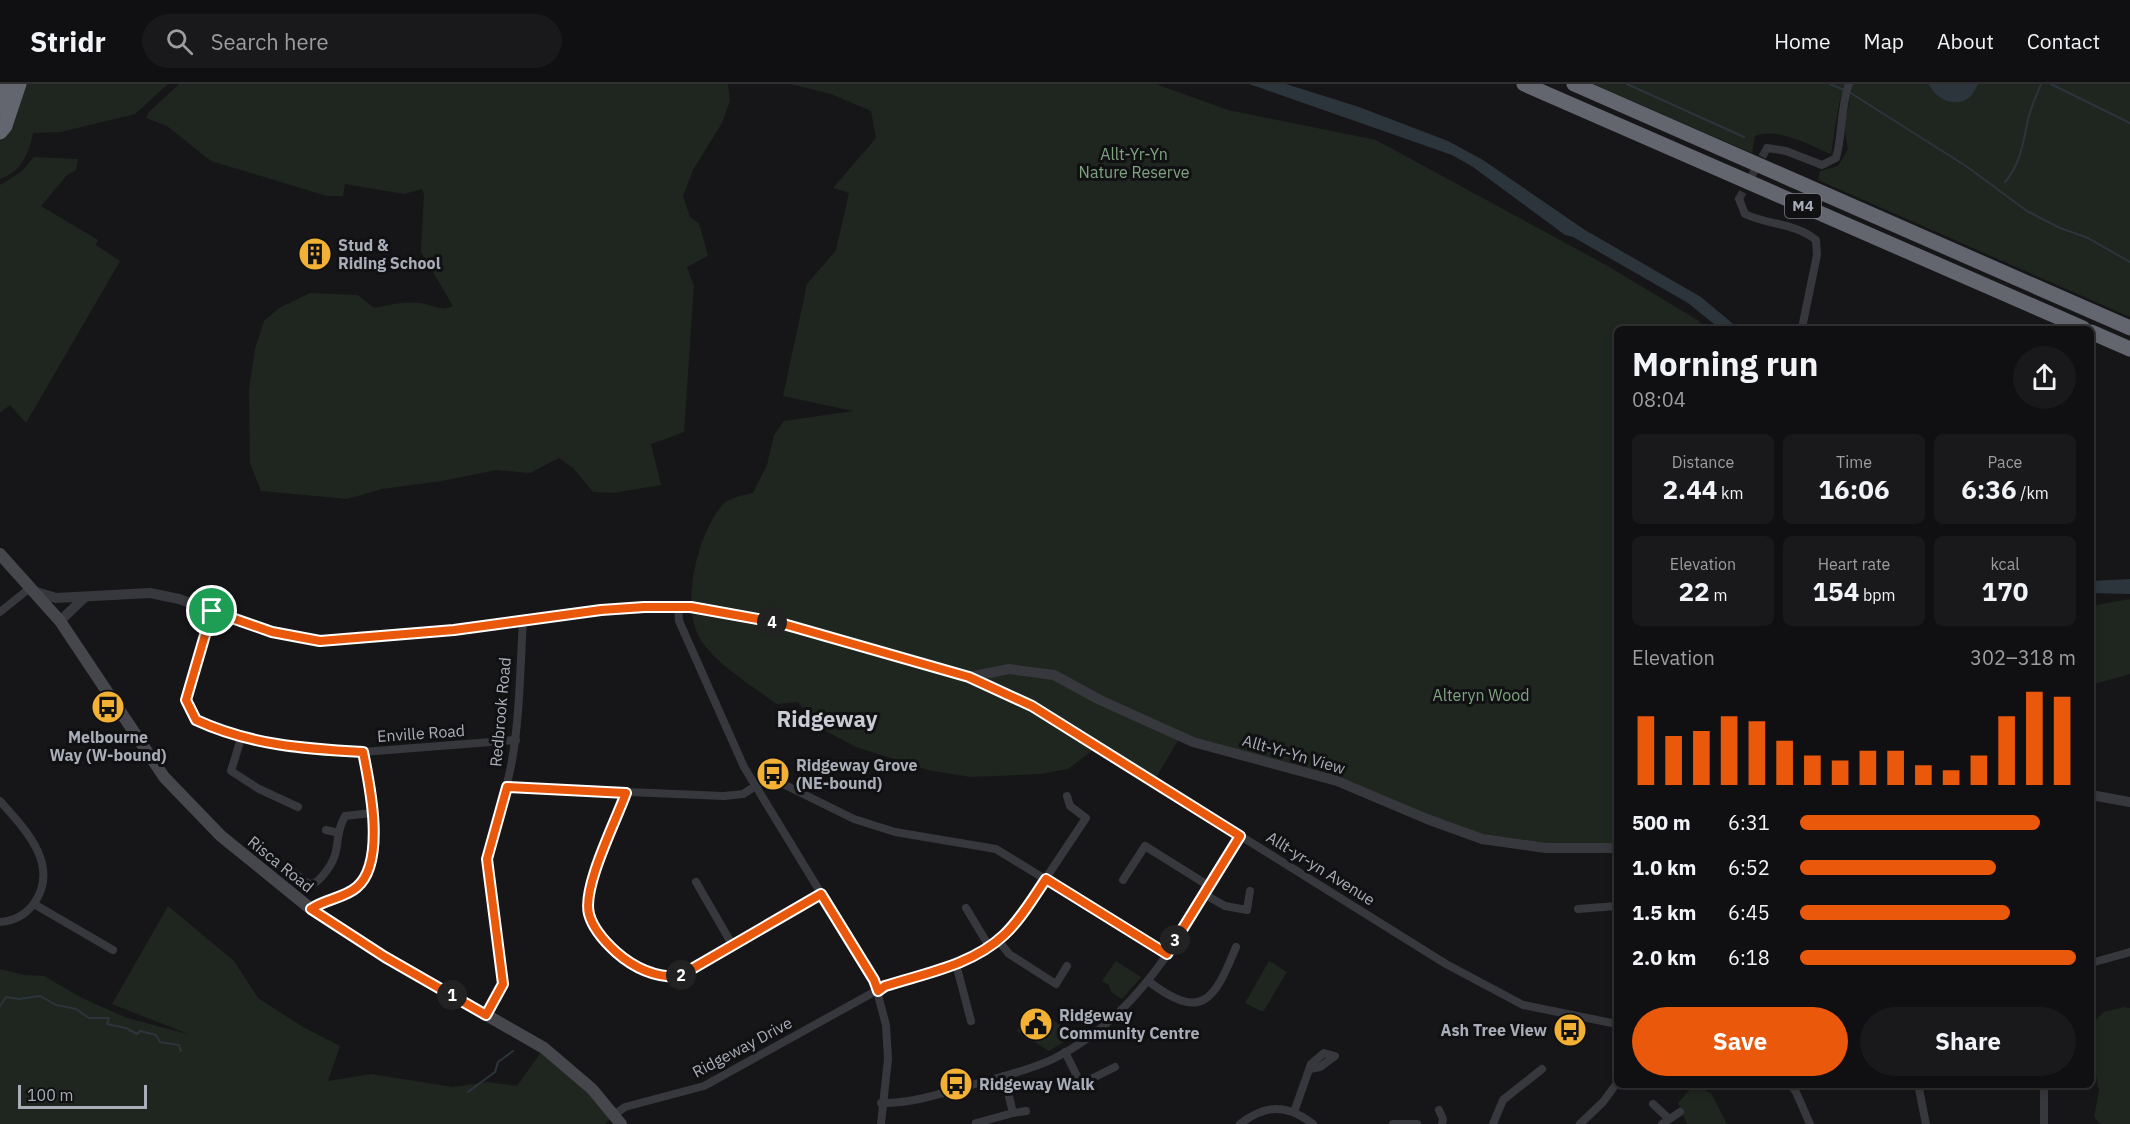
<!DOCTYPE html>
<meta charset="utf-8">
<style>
body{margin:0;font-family:"IBM Plex Sans",sans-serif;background:#19191b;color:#f1f3f6;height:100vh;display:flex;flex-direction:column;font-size:22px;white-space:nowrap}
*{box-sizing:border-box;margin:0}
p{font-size:20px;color:#9c9d9f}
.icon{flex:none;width:33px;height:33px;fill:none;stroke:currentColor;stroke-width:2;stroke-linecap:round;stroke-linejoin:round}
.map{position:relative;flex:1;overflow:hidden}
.side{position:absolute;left:1614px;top:242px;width:480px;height:762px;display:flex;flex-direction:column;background:#101012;border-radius:9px;box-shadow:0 3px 9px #0003,0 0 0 2px #303032}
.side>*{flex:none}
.scale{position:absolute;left:18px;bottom:15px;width:129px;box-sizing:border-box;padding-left:6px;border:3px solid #a8adb8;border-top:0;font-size:16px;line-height:21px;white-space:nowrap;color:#a8adb8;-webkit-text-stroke:4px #111113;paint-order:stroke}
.pin{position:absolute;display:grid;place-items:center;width:51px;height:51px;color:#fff;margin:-26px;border:3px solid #fff;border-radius:50%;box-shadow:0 2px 6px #0007}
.km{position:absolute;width:30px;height:30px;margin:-15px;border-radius:50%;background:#222;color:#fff;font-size:16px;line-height:30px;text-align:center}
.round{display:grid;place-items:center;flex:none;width:63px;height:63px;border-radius:32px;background:#19191b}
.head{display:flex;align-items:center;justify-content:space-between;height:102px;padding:0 18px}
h1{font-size:33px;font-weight:800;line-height:45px}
.metrics{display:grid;grid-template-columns:repeat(3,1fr);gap:9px;height:102px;padding:6px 18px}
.metrics div{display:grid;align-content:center;border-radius:9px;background:#19191b;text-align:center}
.metrics b{font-size:26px;font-weight:800}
.metrics small{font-size:16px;font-weight:400}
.metrics p{font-size:16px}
.chart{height:168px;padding:12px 18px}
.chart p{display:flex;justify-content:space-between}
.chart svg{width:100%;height:108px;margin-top:6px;stroke:#ea580c;stroke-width:6}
.primary-button{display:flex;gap:12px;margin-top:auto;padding:12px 18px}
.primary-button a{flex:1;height:69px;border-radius:36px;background:#ea580c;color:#fff;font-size:24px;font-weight:800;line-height:69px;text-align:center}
.primary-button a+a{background:#19191b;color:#f1f3f6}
ul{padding:0 18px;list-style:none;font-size:20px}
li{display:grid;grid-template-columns:96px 72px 1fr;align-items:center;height:45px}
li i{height:15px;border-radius:8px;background:#ea580c}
header{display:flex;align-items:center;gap:36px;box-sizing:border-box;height:84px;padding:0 30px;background:#101012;border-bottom:2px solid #303032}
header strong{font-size:28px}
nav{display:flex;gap:33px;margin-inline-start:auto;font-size:21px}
.search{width:420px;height:54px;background:#19191b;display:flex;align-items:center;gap:15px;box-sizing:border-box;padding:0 21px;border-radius:33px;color:#9c9d9f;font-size:22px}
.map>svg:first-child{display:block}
</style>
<header>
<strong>Stridr</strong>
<div class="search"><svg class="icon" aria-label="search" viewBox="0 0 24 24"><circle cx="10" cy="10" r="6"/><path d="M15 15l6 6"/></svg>Search here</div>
<nav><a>Home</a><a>Map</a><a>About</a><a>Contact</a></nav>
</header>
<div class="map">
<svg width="2130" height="1040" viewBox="0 0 2130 1040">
<rect width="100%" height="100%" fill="#161618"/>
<g fill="#1e261f">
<path d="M26,0H168L135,30L61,48L33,49C29,70 21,88 0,95V56L15,37Z"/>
<path d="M179,0H728L730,17L722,39L693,86L683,112L690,133L699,139L708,172L687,183L694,202L684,348L651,360L661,401L613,409L593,408L573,384L559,374L530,389L496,386L442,397L382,405L347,415L261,407L250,379L249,305L255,265L264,237L279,224L310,209L358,211L374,224C389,221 406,217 421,219C434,221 440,228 453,222L421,168L424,111L422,105L404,110L345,100L343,112H327L211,77L167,42L146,34L149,28Z"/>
<path d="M790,0H1156L1228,26L1376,56L1606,181L1699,237L1704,244H1617V764L1482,755L1389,718L1180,653L1154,697L1097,663L1068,685L1040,690L970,693L928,686L856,663L818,643L798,618L776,620C753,602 720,583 702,558C679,524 697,450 723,420C729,414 744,411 753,409L767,381L774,351L784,337L853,327L783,312L807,200L836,166L849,109L833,104L876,54L871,27L831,10Z"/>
<path d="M1593,0H1846L1839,19L1831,70C1808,61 1779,43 1755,52L1752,69Z"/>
<path d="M1853,0H2130V233L1818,96L1820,87L1838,82L1848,65L1844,43Z"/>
<path d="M34,73L78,75L76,86L67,91L41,122L98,156L96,161L120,177L26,339L10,321L0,329V101L21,88Z"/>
<path d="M2130,515V590L2091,601V542L2094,538L2091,522Z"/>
<path d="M168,822L234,877L258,914L303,943L340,962L328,997L371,990L453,1003L488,998L517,1002L544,964L614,1031L605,1040H0V885L24,891L44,892L82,914L127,934L188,950L112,920Z"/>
<path d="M1116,877L1141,893L1122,915L1111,908L1109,901L1102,897Z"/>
<path d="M1269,877L1287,888L1263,928L1245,919Z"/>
<path d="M1032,923L1076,951L1049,967L1017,947Z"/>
<path d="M2124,923L2130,924V1040H2101L2094,1033L2099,1007L2091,968V940L2104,928Z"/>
<path d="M1694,1001L1711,1009L1727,1040H1687L1678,1019Z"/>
</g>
<g fill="#2c353c">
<path d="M1249,0H1286L1359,23L1448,57L1483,76L1585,146L1701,213L1738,244H1719L1688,219L1573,153L1565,151L1473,83L1452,71Z"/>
<path d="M1929,0H1978C1976,4 1973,10 1970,13C1956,25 1935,15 1929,0Z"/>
<path d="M2130,495V510L2091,509V497Z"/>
</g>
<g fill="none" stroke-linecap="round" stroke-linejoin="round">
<g stroke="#2c353c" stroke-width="2">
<path d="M1627,0L1744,53"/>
<path d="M1830,0L1844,6"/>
<path d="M2051,0L2130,39"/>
<path d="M1849,8L1966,82L2027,127L2060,144L2088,154L2130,178"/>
<path d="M2005,98C2022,78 2023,56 2029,32C2032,21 2037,10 2041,0"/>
<path d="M0,922L6,913L19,915L40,912L56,921L76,925L89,934H109L107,940L126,944L137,950L140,947L156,951L160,958L179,961L181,967"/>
<path d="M468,1008L495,988L498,978L513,967"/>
</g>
<path stroke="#333438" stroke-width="8" stroke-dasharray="8 4" stroke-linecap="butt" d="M1739,115L1767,64"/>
<g stroke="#37383d" stroke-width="8">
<path d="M1767,64L1786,67L1822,81L1836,74C1843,49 1840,25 1849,0"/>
<path d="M1739,115L1745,130C1768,141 1795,139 1816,156L1817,171L1802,244"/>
<path d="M678,523L679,537L744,683L874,896L886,941L888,975L881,1040"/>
<path d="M212,527L186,617L196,635L207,641L291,665L363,668L516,656"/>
<path d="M0,528L30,504"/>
<path d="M969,593L1032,622L1446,880L1523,921L1617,940"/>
<path d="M242,651L231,687L259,705L298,723"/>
<path d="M507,703L724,712L743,710L767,695L781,699L854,735L895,748L996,765L1167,870"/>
<path d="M626,709C616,737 582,804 590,830C593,845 605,858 616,868C634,884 654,893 678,893L821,810"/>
<path d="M0,717C24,744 60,780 35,818C26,831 15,837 0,838"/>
<path d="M326,746L339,749"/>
<path d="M291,786L308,800C316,800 319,796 324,790C344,766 332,755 345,732L372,729"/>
<path d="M1123,796L1145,762L1209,802"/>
<path d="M696,798L733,862"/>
<path d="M1204,810L1225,822L1247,826L1250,807"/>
<path d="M34,820L113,866"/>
<path d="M966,824L989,862"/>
<path d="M311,825C325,815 345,814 357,803C386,778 370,702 363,668"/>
<path d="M1578,825L1617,822"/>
<path d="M998,856L1009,870L1056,900L1067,882"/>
<path d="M2091,879L2130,868"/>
<path d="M956,880L971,937"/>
<path d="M1148,897C1202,938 1214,917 1236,863"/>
<path d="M486,931L503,900L487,790C488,754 504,718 511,682C520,634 520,585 523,536"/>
<path d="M1065,968L1081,1000L1115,983"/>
<path d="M1004,992L1013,1029L1026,1027"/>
<path d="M1790,1000L1796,1008L1810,1040"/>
<path d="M1918,1000L1926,1040"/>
<path d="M881,1019C914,1020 948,1007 979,999C1004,992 1030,986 1053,975C1146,930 1188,835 1241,752"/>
<path d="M1653,1020L1669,1035"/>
<path d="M1439,1026L1443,1035L1442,1040"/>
<path d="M1294,1028L1311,980L1324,969L1335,972L1320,983L1310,985"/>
<path d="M614,1031L625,1023L704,1002L885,902L956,880L976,871L998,856L1018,836L1086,734L1070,722L1067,712"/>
<path d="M976,1039L1013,1029"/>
<path d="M1240,1040C1266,1020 1287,1020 1313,1040"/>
<path d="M1393,1040H1417"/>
<path d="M1493,1040L1503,1016L1542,985"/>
<path d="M1580,1040L1603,1018L1617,999"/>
<path d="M1662,1040L1680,1028"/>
<path d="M2044,1040V1000"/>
</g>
<g stroke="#37383d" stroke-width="10">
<path d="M33,507L56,514L150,509L179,515L272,548L320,557L454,546L601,526L678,523L722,528L826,551L969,593L1009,585L1054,591L1100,616L1193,658L1337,697L1427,735L1482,755L1546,764H1617"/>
<path d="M60,537L84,514"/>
<path d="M2091,711L2130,718"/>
</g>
<path stroke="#45474d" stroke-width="12" d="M0,470L60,537L164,693L221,752L311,825L385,873L544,964L592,1005L621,1040"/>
<g stroke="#63666e" stroke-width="15">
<path d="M1524,0L2083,244"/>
<path d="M1574,0L2130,244"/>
<path d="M0,25L6,0"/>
<path d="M0,48L5,42L19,0"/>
<path d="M2091,248L2130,265"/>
</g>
</g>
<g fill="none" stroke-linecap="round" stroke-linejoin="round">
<g stroke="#fff" stroke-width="12">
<path id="route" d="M644,523H691L780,539L969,593L1032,622L1240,752L1167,870L1046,795C1033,814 1021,835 1004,851C972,881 926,889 885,902L878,907L874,896L821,810L678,893C654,893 634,884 616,868C605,858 593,845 589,830C582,803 616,737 626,709L507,703L487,775L503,900L486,931L385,873L311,825C325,815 345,814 357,803C386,778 370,702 363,668C305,665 250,661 196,636L186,616L212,527L272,548L320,557L454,546L601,526Z"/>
</g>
<use href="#route" stroke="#ea580c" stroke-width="8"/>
</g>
<defs>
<g id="building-disc" transform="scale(1.725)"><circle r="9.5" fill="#f2b134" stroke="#111113"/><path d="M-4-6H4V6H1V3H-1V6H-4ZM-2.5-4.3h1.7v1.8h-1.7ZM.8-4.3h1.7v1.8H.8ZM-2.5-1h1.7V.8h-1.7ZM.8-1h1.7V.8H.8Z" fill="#111"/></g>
<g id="bus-disc" transform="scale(1.725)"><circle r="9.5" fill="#f2b134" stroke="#111113"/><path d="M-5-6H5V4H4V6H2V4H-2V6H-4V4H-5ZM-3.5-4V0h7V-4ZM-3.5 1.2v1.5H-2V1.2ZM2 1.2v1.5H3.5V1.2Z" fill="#111"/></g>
<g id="civic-disc" transform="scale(1.725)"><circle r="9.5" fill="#f2b134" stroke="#111113"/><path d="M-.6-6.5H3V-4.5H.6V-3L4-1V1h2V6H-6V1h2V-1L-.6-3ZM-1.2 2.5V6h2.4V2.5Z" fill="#111"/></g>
</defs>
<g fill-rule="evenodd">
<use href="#building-disc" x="315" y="170"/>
<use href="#bus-disc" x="108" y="623"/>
<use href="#bus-disc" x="773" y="690"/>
<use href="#civic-disc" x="1036" y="940"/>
<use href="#bus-disc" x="1570" y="946"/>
<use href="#bus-disc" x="956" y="1000"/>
</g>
<g text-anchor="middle" stroke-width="6" stroke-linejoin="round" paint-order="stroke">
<rect fill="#111113" stroke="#7b7e86" stroke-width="1.5" x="1785" y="110" width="36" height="24" rx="4.5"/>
<g font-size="15" font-weight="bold" fill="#a8adb8">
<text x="1803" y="127">M4</text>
</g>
<g font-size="16" fill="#7fa381" stroke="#111113">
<text x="1134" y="76">Allt-Yr-Yn<tspan x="1134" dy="18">Nature Reserve</tspan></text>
<text x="1481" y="617">Alteryn Wood</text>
</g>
<g font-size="16" font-weight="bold" fill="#a8adb8" stroke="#111113" text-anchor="start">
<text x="338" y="167">Stud &amp;<tspan x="338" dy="18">Riding School</tspan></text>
<text x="108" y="659" text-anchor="middle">Melbourne<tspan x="108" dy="18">Way (W-bound)</tspan></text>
<text x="796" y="687">Ridgeway Grove<tspan x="796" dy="18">(NE-bound)</tspan></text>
<text x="1059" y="937">Ridgeway<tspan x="1059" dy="18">Community Centre</tspan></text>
<text x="1547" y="952" text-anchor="end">Ash Tree View</text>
<text x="979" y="1006">Ridgeway Walk</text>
</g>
<g font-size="16" fill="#a8adb8" stroke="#111113">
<text transform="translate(500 628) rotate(-85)" y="6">Redbrook Road</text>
<text transform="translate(421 649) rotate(-4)" y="6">Enville Road</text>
<text transform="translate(1294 670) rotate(16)" y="6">Allt-Yr-Yn View</text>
<text transform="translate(281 780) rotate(39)" y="6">Risca Road</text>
<text transform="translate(1321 784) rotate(32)" y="6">Allt-yr-yn Avenue</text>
<text transform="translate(742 963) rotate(-28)" y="6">Ridgeway Drive</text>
</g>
<g font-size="22" font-weight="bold" fill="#c9ccd4" stroke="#111113">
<text x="827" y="643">Ridgeway</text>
</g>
</g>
</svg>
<div class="scale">100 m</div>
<div class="pin" style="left:212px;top:527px;background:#1e9e55"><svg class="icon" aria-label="arrive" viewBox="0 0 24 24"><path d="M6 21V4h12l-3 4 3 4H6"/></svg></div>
<b class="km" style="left:452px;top:911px">1</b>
<b class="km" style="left:681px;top:891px">2</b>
<b class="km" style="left:1175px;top:856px">3</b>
<b class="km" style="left:772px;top:538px">4</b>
<section class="side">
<div class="head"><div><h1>Morning run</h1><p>08:04</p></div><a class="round"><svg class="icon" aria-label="share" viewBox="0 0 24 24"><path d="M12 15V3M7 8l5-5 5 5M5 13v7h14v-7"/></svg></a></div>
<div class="metrics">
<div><p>Distance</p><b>2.44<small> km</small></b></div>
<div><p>Time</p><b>16:06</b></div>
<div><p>Pace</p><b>6:36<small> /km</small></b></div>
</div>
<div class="metrics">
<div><p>Elevation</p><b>22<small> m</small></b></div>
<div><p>Heart rate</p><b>154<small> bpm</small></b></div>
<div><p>kcal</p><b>170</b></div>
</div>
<div class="chart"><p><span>Elevation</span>302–318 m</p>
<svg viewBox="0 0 160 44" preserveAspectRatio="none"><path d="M5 44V16M15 44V24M25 44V22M35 44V16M45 44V18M55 44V26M65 44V32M75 44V34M85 44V30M95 44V30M105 44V36M115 44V38M125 44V32M135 44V16M145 44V6M155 44V8"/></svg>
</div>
<ul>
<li><b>500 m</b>6:31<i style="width:87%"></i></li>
<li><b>1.0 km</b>6:52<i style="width:71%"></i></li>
<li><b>1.5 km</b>6:45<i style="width:76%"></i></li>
<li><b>2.0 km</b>6:18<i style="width:100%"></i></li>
</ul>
<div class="primary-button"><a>Save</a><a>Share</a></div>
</section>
</div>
